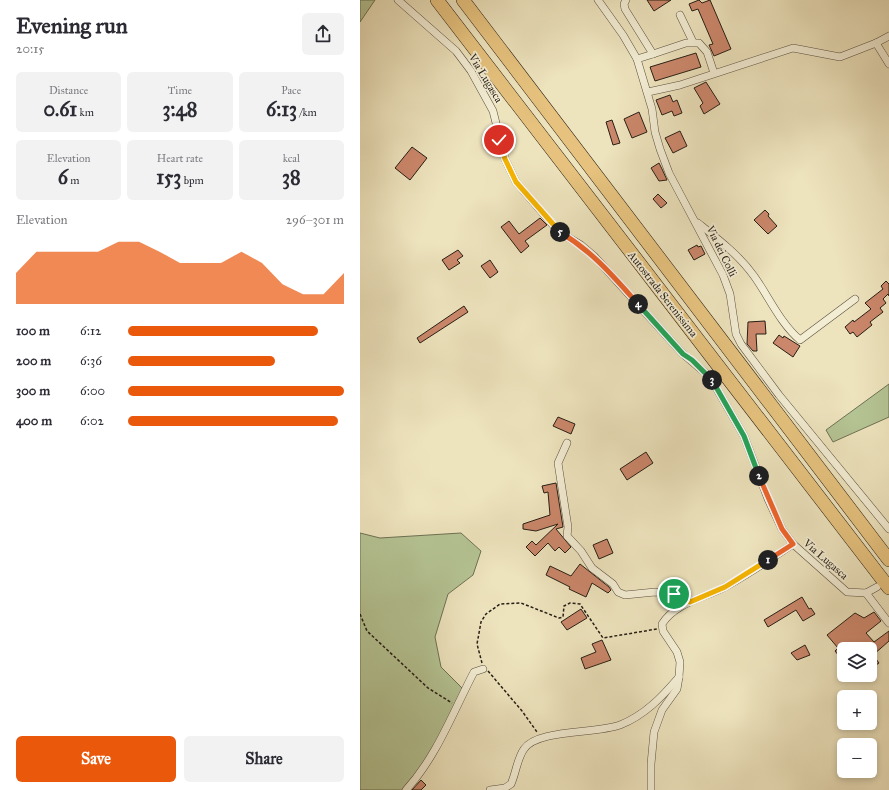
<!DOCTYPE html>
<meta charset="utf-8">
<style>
body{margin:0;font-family:"IM FELL Great Primer",serif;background:#f2f2f3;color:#2b2b33;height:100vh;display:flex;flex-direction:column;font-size:15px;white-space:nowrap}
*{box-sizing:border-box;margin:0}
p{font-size:13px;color:#7c7c81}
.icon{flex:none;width:22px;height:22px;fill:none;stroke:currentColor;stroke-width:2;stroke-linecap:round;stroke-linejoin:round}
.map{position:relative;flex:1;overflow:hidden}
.details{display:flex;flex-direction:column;background:#fff;width:360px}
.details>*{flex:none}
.buttons{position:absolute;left:477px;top:642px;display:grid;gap:8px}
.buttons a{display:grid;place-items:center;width:40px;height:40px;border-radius:6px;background:#fff;box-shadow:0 2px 6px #0003;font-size:20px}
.pin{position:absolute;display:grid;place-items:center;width:34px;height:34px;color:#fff;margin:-17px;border:2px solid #fff;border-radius:50%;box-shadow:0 1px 4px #0007}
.km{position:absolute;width:20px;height:20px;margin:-10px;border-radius:50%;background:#222;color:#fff;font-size:11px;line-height:20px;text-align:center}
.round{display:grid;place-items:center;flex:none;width:42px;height:42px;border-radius:6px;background:#f2f2f3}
.headline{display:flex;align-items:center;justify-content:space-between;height:68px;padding:0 16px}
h1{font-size:22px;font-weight:700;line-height:30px}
.metrics{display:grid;grid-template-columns:repeat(3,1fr);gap:6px;height:68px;padding:4px 16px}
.metrics div{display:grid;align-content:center;border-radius:6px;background:#f2f2f3;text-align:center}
.metrics b{font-size:20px;font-weight:700}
.metrics small{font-size:11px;font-weight:400}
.metrics p{font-size:11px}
.chart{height:112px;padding:8px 16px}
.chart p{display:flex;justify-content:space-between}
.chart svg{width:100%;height:72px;margin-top:4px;fill:#ea580c;opacity:.7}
.button{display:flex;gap:8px;margin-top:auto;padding:8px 16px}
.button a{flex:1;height:46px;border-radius:6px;background:#ea580c;color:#fff;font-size:16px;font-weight:700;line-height:46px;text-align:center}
.button a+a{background:#f2f2f3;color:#2b2b33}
ul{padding:0 16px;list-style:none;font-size:13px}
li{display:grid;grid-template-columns:64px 48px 1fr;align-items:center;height:30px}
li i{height:10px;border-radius:5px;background:#ea580c}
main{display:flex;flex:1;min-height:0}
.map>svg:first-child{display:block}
</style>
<main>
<section class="details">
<div class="headline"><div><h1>Evening run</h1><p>20:15</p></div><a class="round"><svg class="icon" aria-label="share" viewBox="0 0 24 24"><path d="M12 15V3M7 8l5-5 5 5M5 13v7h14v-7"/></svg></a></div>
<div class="metrics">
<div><p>Distance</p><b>0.61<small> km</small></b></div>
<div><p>Time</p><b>3:48</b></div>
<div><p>Pace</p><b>6:13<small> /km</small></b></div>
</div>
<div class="metrics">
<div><p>Elevation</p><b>6<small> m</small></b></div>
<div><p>Heart rate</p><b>153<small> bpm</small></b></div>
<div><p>kcal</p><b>38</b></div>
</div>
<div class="chart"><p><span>Elevation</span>296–301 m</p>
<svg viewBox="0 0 160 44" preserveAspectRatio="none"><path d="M0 44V25L10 12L20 12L30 12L40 12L50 6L60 6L70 12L80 19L90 19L100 19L110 12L120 19L130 32L140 38L150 38L160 25V44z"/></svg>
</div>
<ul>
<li><b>100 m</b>6:12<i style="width:88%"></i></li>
<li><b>200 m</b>6:36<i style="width:68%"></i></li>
<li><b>300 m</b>6:00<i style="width:100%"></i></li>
<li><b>400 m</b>6:02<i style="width:97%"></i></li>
</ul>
<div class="button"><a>Save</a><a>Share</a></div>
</section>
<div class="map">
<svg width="529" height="790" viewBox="0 0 529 790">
<rect width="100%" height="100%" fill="#ede3bd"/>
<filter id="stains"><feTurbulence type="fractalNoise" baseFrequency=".005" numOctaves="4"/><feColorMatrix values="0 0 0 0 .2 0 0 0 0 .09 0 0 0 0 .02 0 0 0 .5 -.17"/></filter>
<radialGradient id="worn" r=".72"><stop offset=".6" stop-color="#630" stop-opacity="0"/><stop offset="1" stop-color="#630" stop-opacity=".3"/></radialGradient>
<g fill="#b5c494" stroke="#6e7154">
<path d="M0,0H15L0,22Z"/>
<path d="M529,384V417L473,442L466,430Z"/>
<path d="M0,533L20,538L101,533L121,551L113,575L88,594L75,637L81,667L102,688L87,728L45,790H0Z"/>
</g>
<g fill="#cb876b" stroke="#271e15">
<path d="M287,0H311L294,11Z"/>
<path d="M339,0L342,3L350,0L371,49L354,56L349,45L353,44L338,9L332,11L329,4Z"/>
<path d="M336,53L341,67L295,81L290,67Z"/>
<path d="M346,82L360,104L344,114L340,106L343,103L334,88Z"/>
<path d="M310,95L313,102L317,100L322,113L314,116L312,111L302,115L296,100Z"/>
<path d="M279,112L287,132L272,138L264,119Z"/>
<path d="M252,120L260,143L253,145L246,122Z"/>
<path d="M320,131L327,146L313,153L305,138Z"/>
<path d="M52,147L67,158L50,180L35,168Z"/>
<path d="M299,163L302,169L307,180L299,181L291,168Z"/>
<path d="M298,194L307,203L301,208L293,199Z"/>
<path d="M405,210L409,214L408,216L417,226L408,234L394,220Z"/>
<path d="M180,218L187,225L165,241L169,246L161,253L141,227L149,221L159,234Z"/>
<path d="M337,245L338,247L341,246L345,254L334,260L328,250Z"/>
<path d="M98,250L103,256L97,260L100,263L89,270L82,260Z"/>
<path d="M130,260L138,272L130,278L121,266Z"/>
<path d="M526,281L529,284V296L528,294L523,299L526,303L520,308L523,312L510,322L512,325L497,337L493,332L490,334L485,327L493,320L494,322L511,309L505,303L523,289L521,286Z"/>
<path d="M104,306L108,312L60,343L57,338Z"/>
<path d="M405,321L406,334H396L397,351H393L387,344L388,322Z"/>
<path d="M419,335L423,338L424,336L440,346L433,357L413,343Z"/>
<path d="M198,417L215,424L211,434L193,426Z"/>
<path d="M286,452L293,463L267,480L260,469Z"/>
<path d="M196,483L203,527L196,529L211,547L205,553L199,547L195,551L188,543L175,556L166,547L172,541L176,545L198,524L176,531L163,529V524L190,515L188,492L184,493L182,486Z"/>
<path d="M247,539L253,553L239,559L233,545Z"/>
<path d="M220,564L249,587L251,590L248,593L232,583L226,597L209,589L210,587L186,575L190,566L211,576Z"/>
<path d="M442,597L449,609L451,608L455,614L443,621L436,610L408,627L404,620Z"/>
<path d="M221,609L227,618L207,630L201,622Z"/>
<path d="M514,612L521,621L506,633L514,642L529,631V641L513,655L519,663L510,669V649H484V662L475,651L478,648L467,635L495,613L504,618Z"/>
<path d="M242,640L251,660L225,669L221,658L236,652L232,644Z"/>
<path d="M445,645L450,655L437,660L431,653Z"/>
<path d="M61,780L66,785L61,790H52Z"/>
</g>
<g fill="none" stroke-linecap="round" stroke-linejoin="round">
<g stroke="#584f3f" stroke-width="8">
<g id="street">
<path d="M38,0L96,51L111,71L133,111L145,159L156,182L199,232L221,245L234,256L323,354L350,377L384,436L408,499L422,529L433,544"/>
<path d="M238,0L263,35L277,59L292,109L295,132L300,149L309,173L363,275L370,294L376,334L381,344L419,395L529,529"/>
<path d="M266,0L264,4L265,9L293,54L326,43H339L347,52L354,73"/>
<path d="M320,15L333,42"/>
<path d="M516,43L529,64"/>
<path d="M277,59L293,54"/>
<path d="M288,92L320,85L433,48L480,57L516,43L529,36"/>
<path d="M338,223C358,239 379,255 394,276C409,297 420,323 440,340L495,299"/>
<path d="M207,443L198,463L208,527L207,536L221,551L232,568L253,584L258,592L265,595L295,592L314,594L325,598L329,602"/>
<path d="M506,593L529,623"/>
<path d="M46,790C77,756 93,712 114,672L123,669"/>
<path d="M130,790L145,788L151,784C156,773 157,759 164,749C177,729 236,734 260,725C285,715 302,697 319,677"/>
<path d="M291,790V764L294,732L302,710L317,689L319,677L320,662L317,652L303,631L302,624C315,603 344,598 365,587C388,574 411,559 433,544L487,592L506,593L517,587"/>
</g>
</g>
<g stroke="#271e15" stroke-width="14">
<g id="highway">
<path d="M77,0L529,588"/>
<path d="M103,0L529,560"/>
</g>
</g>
<g stroke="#271e15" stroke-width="1.5" stroke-dasharray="3 2" stroke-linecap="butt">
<path d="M0,614L7,631L68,688L92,703"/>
<path d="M122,663L117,644L121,622L126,614L140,604L161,603L199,618L203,617L204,606L210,603L220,604L243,638L297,629"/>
<path d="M128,671L162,711L177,732"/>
</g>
<use href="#street" stroke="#f3edd4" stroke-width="7"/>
<use href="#highway" stroke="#e6c27e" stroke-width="13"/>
</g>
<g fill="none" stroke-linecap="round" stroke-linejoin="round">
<g stroke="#fff" stroke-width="8">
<path id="split-1" d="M314,594L325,598L330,602L365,587L408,560"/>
</g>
<g stroke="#fff" stroke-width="8">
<path id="split-2" d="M399,476L422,529L433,544L408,560"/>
</g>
<g stroke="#fff" stroke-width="8">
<path id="split-3" d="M352,380L384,436L399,476"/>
</g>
<g stroke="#fff" stroke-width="8">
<path id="split-4" d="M278,304L323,354L332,360L352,380"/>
</g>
<g stroke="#fff" stroke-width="8">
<path id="split-5" d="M200,232C233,252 253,276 278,304"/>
</g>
<g stroke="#fff" stroke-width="8">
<path id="split-6" d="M139,140L145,159L156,182L200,232"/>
</g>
<use href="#split-1" stroke="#f5b400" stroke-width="5"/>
<use href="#split-2" stroke="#f0652b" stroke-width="5"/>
<use href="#split-3" stroke="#22a559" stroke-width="5"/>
<use href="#split-4" stroke="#22a559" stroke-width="5"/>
<use href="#split-5" stroke="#f0652b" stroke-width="5"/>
<use href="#split-6" stroke="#f5b400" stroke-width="5"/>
</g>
<g text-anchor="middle" stroke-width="3.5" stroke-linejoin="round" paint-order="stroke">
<g font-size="11" fill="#271e15" stroke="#f3edd4">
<text transform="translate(126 78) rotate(59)" y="4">Via Lugasca</text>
<text transform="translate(362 251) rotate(64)" y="4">Via dei Colli</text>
<text transform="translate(303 294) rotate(52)" y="4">Autostrada Serenissima</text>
<text transform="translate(466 559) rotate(41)" y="4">Via Lugasca</text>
</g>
</g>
<rect width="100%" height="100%" filter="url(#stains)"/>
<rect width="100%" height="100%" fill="url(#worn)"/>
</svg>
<div class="buttons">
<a><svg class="icon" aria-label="layers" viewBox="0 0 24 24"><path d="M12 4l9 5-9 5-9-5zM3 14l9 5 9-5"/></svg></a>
<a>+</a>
<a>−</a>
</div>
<div class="pin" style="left:314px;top:594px;background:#1e9e55"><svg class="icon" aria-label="arrive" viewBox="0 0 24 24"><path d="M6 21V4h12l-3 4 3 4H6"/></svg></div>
<div class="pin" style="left:139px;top:140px;background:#d93025"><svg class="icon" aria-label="check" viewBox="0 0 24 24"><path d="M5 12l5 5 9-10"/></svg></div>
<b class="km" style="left:408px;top:560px">1</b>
<b class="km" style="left:399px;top:476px">2</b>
<b class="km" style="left:352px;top:380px">3</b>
<b class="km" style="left:278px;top:304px">4</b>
<b class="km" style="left:200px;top:232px">5</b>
</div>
</main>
